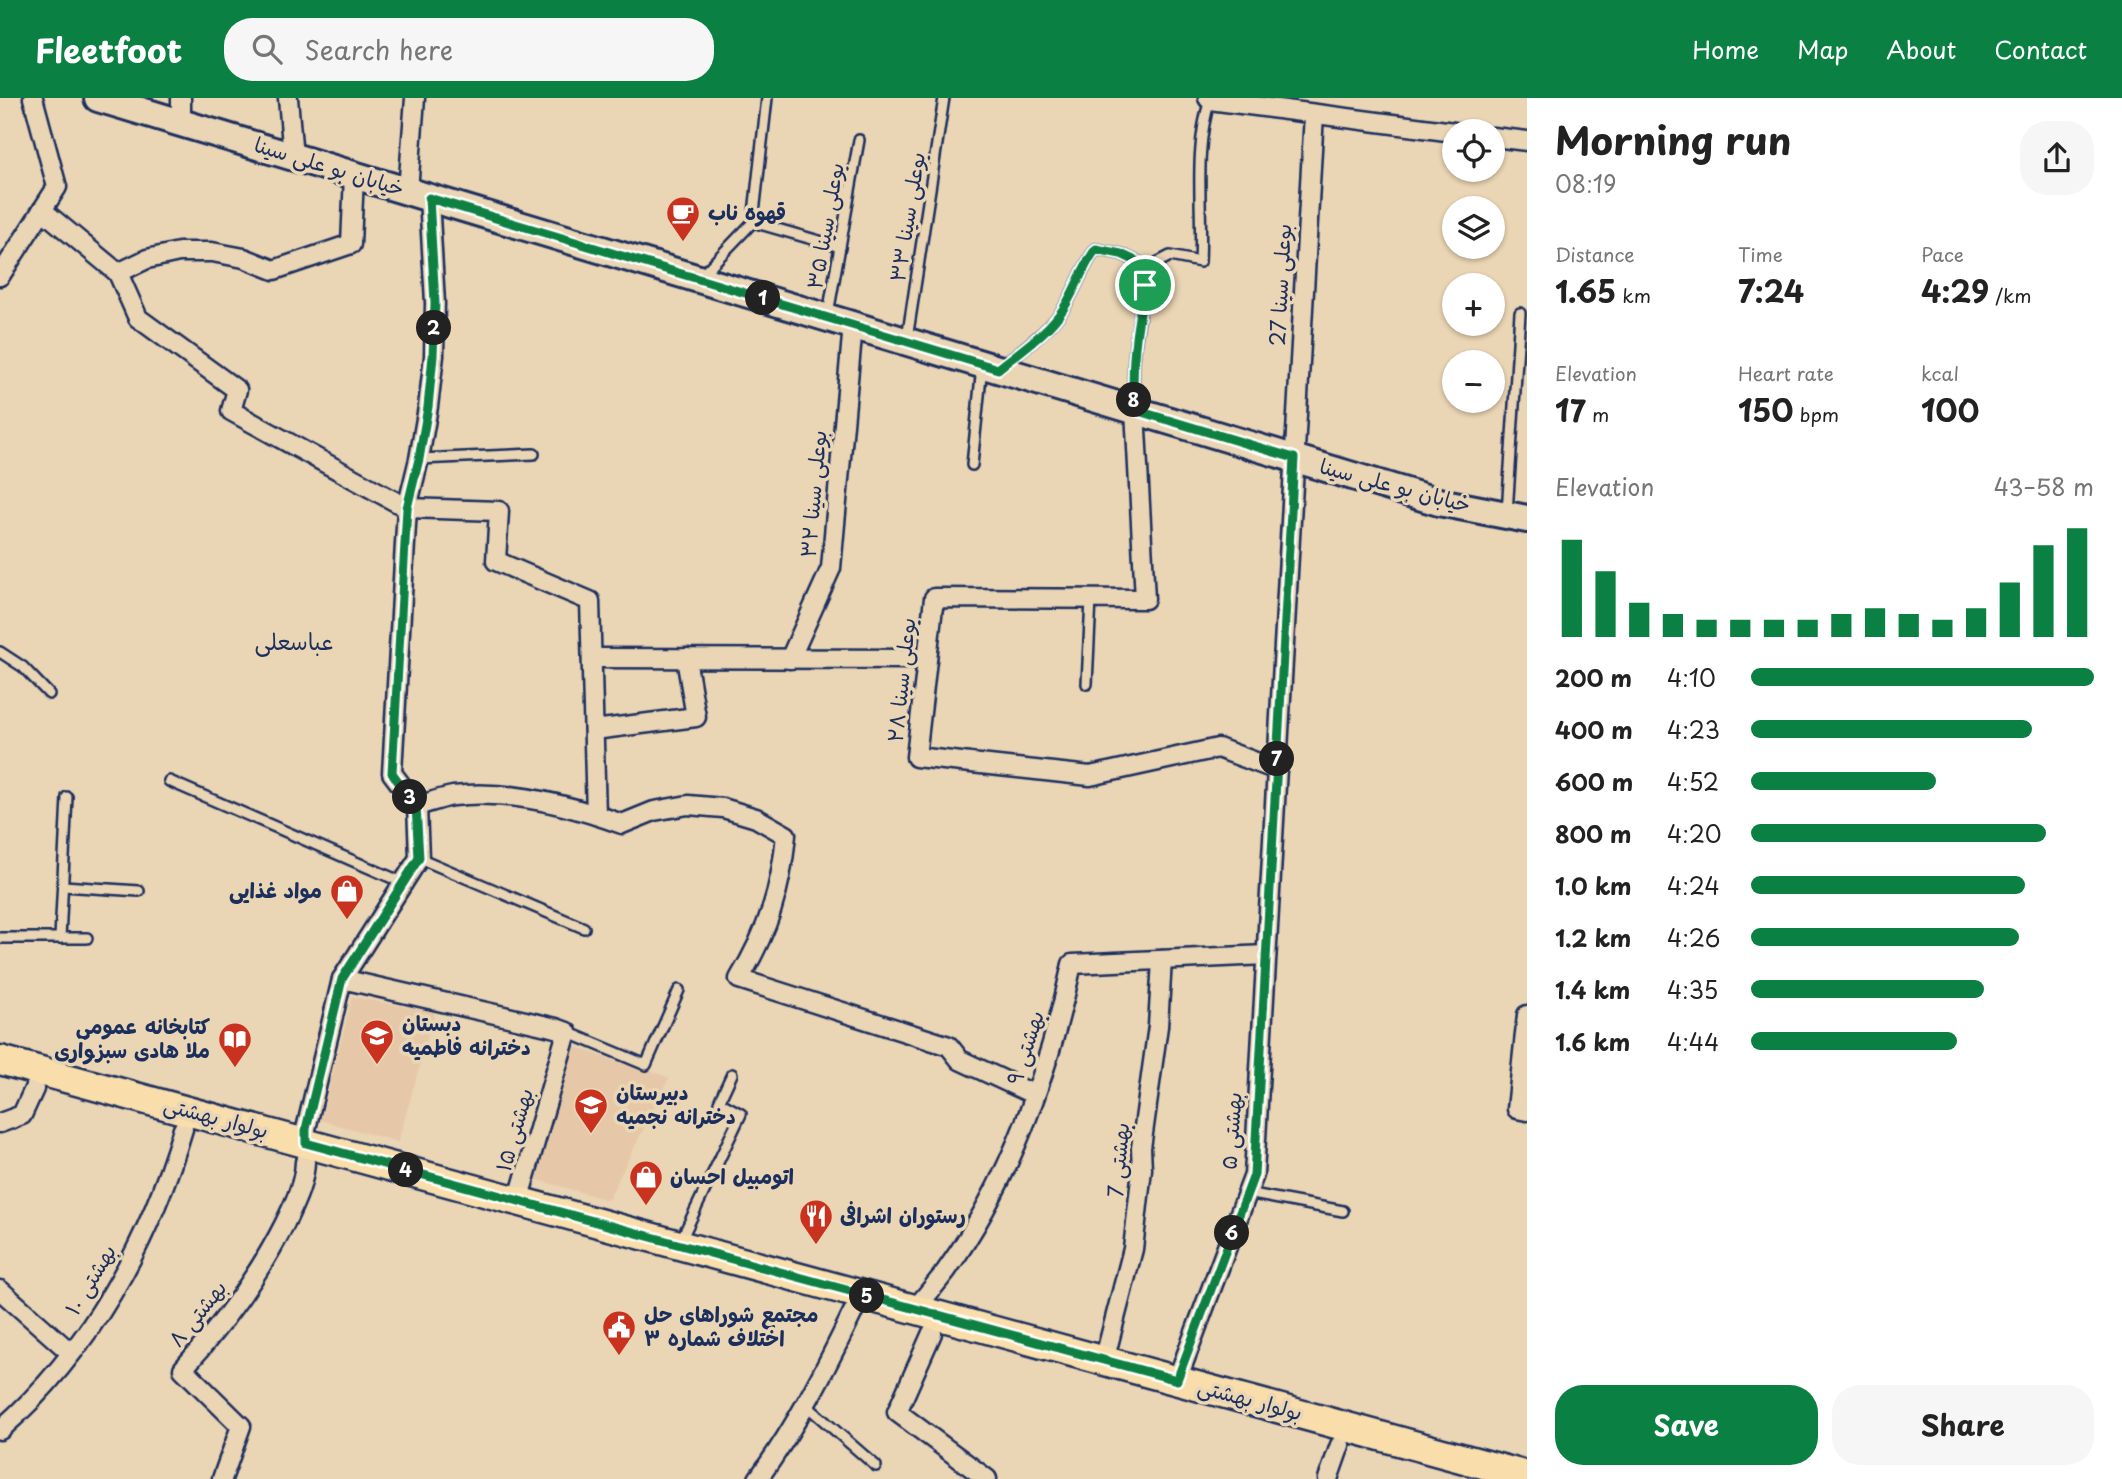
<!DOCTYPE html>
<meta charset="utf-8">
<style>
body{margin:0;font-family:"Playpen Sans","Playpen Sans Arabic",sans-serif;background:#f6f6f6;color:#222;height:100vh;display:flex;flex-direction:column;font-size:26px;white-space:nowrap}
*{box-sizing:border-box;margin:0}
p{font-size:23px;color:#767676}
.icon{flex:none;width:38px;height:38px;fill:none;stroke:currentColor;stroke-width:2;stroke-linecap:round;stroke-linejoin:round}
.map{position:relative;flex:1;overflow:hidden}
.details{display:flex;flex-direction:column;background:#fff;width:595px}
.details>*{flex:none}
.tools{position:absolute;left:1442px;top:21px;display:grid;gap:14px}
.tools a{display:grid;place-items:center;width:63px;height:63px;border-radius:50%;background:#fff;box-shadow:0 2px 5px #0004;font-size:35px}
.pin{position:absolute;display:grid;place-items:center;width:60px;height:60px;color:#fff;margin:-30px;border:4px solid #fff;border-radius:50%;box-shadow:0 2px 7px #0007}
.km{position:absolute;width:35px;height:35px;margin:-18px;border-radius:50%;background:#222;color:#fff;font-size:19px;line-height:35px;text-align:center}
.round{display:grid;place-items:center;flex:none;width:74px;height:74px;border-radius:28px;background:#f6f6f6}
.summary{display:flex;align-items:center;justify-content:space-between;height:119px;padding:0 28px}
h1{font-size:38px;font-weight:700;line-height:52px}
.stats{display:grid;grid-template-columns:repeat(3,1fr);gap:10px;height:119px;padding:7px 28px}
.stats div{display:grid;align-content:center}
.stats b{font-size:30px;font-weight:700}
.stats small{font-size:19px;font-weight:400}
.stats p{font-size:19px}
.chart{height:196px;padding:14px 28px}
.chart p{display:flex;justify-content:space-between}
.chart svg{width:100%;height:126px;margin-top:7px;stroke:#0b8043;stroke-width:6}
.primary-button{display:flex;gap:14px;margin-top:auto;padding:14px 28px}
.primary-button a{flex:1;height:80px;border-radius:28px;background:#0b8043;color:#fff;font-size:28px;font-weight:700;line-height:80px;text-align:center}
.primary-button a+a{background:#f6f6f6;color:#222}
ul{padding:0 28px;list-style:none;font-size:23px}
li{display:grid;grid-template-columns:112px 84px 1fr;align-items:center;height:52px}
li i{height:18px;border-radius:9px;background:#0b8043}
header{display:flex;align-items:center;gap:42px;box-sizing:border-box;height:98px;padding:0 35px;background:#0b8043;color:#fff}
header strong{font-size:33px}
nav{display:flex;gap:38px;margin-inline-start:auto;font-size:24px}
.search{width:490px;height:63px;background:#f6f6f6;display:flex;align-items:center;gap:18px;box-sizing:border-box;padding:0 24px;border-radius:28px;color:#767676;font-size:26px}
main{display:flex;flex:1;min-height:0}
.map>svg:first-child{display:block}
</style>
<header>
<strong>Fleetfoot</strong>
<div class="search"><svg class="icon" aria-label="search" viewBox="0 0 24 24"><circle cx="10" cy="10" r="6"/><path d="M15 15l6 6"/></svg>Search here</div>
<nav><a>Home</a><a>Map</a><a>About</a><a>Contact</a></nav>
</header>
<main>
<div class="map">
<svg width="1527" height="1381" viewBox="0 0 1527 1381">
<rect width="100%" height="100%" fill="#ead5b4"/>
<filter id="ink" filterUnits="userSpaceOnUse"><feTurbulence type="fractalNoise" baseFrequency=".0143" numOctaves="2"/><feDisplacementMap in="SourceGraphic" scale="14" xChannelSelector="R" yChannelSelector="G"/><feConvolveMatrix kernelMatrix="1 2 1 2 8 2 1 2 1" color-interpolation-filters="sRGB"/></filter>
<g filter="url(#ink)">
<g fill="#e6c8a9">
<path d="M352,899L435,914L398,1044L321,1022Z"/>
<path d="M573,948L627,967L629,964L669,980L608,1102L531,1080L569,950Z"/>
</g>
<g fill="none" stroke-linecap="round" stroke-linejoin="round">
<g stroke="#1b2f5e" stroke-width="14">
<g id="service">
<path d="M753,124L840,149"/>
<path d="M1149,169L1170,158L1200,164C1203,110 1193,54 1210,2"/>
<path d="M700,179L753,124L767,0"/>
<path d="M828,216L859,42"/>
<path d="M907,241L944,0"/>
<path d="M1002,268C1022,252 1043,237 1059,217C1074,198 1080,172 1096,151L1121,156L1149,169C1140,214 1129,263 1135,309"/>
<path d="M419,361L534,356"/>
<path d="M972,367L982,268"/>
<path d="M1507,415L1520,215"/>
<path d="M0,554L23,569L49,596"/>
<path d="M1087,586L1091,501"/>
<path d="M169,683L404,785"/>
<path d="M419,760L584,830"/>
<path d="M63,788L139,793"/>
<path d="M0,840H87"/>
<path d="M60,840L67,699"/>
<path d="M567,934L646,967L679,892"/>
<path d="M1247,1095L1343,1113"/>
<path d="M681,1142L741,1016L719,1004L732,976"/>
<path d="M806,1307L876,1368"/>
</g>
</g>
<g stroke="#1b2f5e" stroke-width="23">
<g id="minor">
<path d="M181,0V25"/>
<path d="M288,0L293,59"/>
<path d="M1208,0L1210,2L1454,34"/>
<path d="M1493,39L1527,43"/>
<path d="M408,93L415,0"/>
<path d="M42,112L118,175L138,220L237,292L231,313L407,410L499,413L496,463L590,503L596,717"/>
<path d="M118,175L147,161L179,154H212L244,160L274,172L351,146L354,77"/>
<path d="M0,178L57,89L33,0"/>
<path d="M1135,312L1145,501L934,500L916,659L1090,678L1218,650L1277,672"/>
<path d="M592,560L927,561"/>
<path d="M790,561L831,470L853,227"/>
<path d="M594,632L696,619L686,560"/>
<path d="M417,708C428,705 441,700 453,698C510,691 570,707 622,726L654,713L688,707L723,710L756,720L786,737C781,792 768,833 739,881L949,948L960,962L1035,997"/>
<path d="M417,708L392,675L407,410L419,361L428,309L434,258L435,205L429,100"/>
<path d="M342,881L556,930L567,934L518,1103"/>
<path d="M1527,917L1517,1011L1527,1013"/>
<path d="M0,1025L22,1017L34,991"/>
<path d="M306,1045V1031L342,881L419,760L417,708"/>
<path d="M0,1192L71,1255"/>
<path d="M915,1211C925,1199 936,1186 946,1173C1010,1083 1049,974 1072,866L1266,857"/>
<path d="M932,1235L897,1314L987,1381"/>
<path d="M1104,1263L1133,1151L1142,1071L1141,1050L1158,928L1162,862"/>
<path d="M1177,1282L1254,1077L1314,16"/>
<path d="M0,1332C90,1253 149,1145 183,1031"/>
<path d="M222,1381L241,1328L183,1271C223,1226 258,1179 285,1125C294,1106 304,1087 305,1064"/>
<path d="M758,1381C796,1329 825,1272 853,1214"/>
<path d="M1328,1381L1340,1347"/>
</g>
</g>
<g stroke="#1b2f5e" stroke-width="32">
<path id="secondary" d="M98,0L1439,404L1527,421"/>
</g>
<g stroke="#1b2f5e" stroke-width="33">
<path id="primary" d="M0,962L1527,1378"/>
</g>
<use href="#service" stroke="#ead5b4" stroke-width="9"/>
<use href="#minor" stroke="#ead5b4" stroke-width="18"/>
<use href="#secondary" stroke="#ead5b4" stroke-width="26"/>
<use href="#primary" stroke="#f9deab" stroke-width="28"/>
</g>
</g>
<g fill="none" stroke-linecap="round" stroke-linejoin="round" filter="url(#ink)">
<g stroke="#fff" stroke-width="14">
<path id="route" d="M429,100L998,271C1019,254 1042,239 1059,217C1074,198 1080,172 1096,151L1121,156L1149,169C1139,215 1129,265 1135,312L1294,360L1254,1077L1177,1282L306,1045V1031L342,881L419,760L416,708L392,675L407,410L419,361L428,309L433,258L435,205Z"/>
</g>
<use href="#route" stroke="#0b8043" stroke-width="9"/>
</g>
<defs>
<g id="cafe-pin" transform="scale(1.75)"><path d="M0 17L-7.5 6A9.5 9.5 0 1 1 7.5 6Z" fill="#c8321e" stroke="#ead5b4"/><path d="M-5.5-4.5H6V0H3Q3 3.5 0 3.5H-2.5Q-5.5 3.5-5.5 0ZM3-3.2v2h1.7v-2ZM-6 4.5H4V6H-6Z" fill="#fff"/></g>
<g id="shop-pin" transform="scale(1.75)"><path d="M0 17L-7.5 6A9.5 9.5 0 1 1 7.5 6Z" fill="#c8321e" stroke="#ead5b4"/><path d="M-5-2.5h2.3a2.7 3.5 0 0 1 5.4 0H5L5.5 6h-11ZM-1.5-2.5h3a1.5 2.3 0 0 0-3 0Z" fill="#fff"/></g>
<g id="school-pin" transform="scale(1.75)"><path d="M0 17L-7.5 6A9.5 9.5 0 1 1 7.5 6Z" fill="#c8321e" stroke="#ead5b4"/><path d="M0-5L7-2L0 1L-7-2ZM-4 1L0 2.5L4 1V4Q0 6-4 4Z" fill="#fff"/></g>
<g id="library-pin" transform="scale(1.75)"><path d="M0 17L-7.5 6A9.5 9.5 0 1 1 7.5 6Z" fill="#c8321e" stroke="#ead5b4"/><path d="M-6-4Q-3-5.5-.7-3.5V5Q-3 3-6 4ZM6-4Q3-5.5 .7-3.5V5Q3 3 6 4Z" fill="#fff"/></g>
<g id="restaurant-pin" transform="scale(1.75)"><path d="M0 17L-7.5 6A9.5 9.5 0 1 1 7.5 6Z" fill="#c8321e" stroke="#ead5b4"/><path d="M-5-6h1v4h1v-4h1v4h1v-4h1v5L-1.5 .5V6h-2V.5L-5-1ZM5-6V6H3V1.5H1.5Q1.5-4 5-6Z" fill="#fff"/></g>
<g id="civic-pin" transform="scale(1.75)"><path d="M0 17L-7.5 6A9.5 9.5 0 1 1 7.5 6Z" fill="#c8321e" stroke="#ead5b4"/><path d="M-.6-6.5H3V-4.5H.6V-3L4-1V1h2V6H-6V1h2V-1L-.6-3ZM-1.2 2.5V6h2.4V2.5Z" fill="#fff"/></g>
</defs>
<g fill-rule="evenodd">
<use href="#cafe-pin" x="683" y="115"/>
<use href="#shop-pin" x="347" y="793"/>
<use href="#school-pin" x="377" y="938"/>
<use href="#library-pin" x="235" y="941"/>
<use href="#school-pin" x="591" y="1007"/>
<use href="#shop-pin" x="646" y="1079"/>
<use href="#restaurant-pin" x="816" y="1118"/>
<use href="#civic-pin" x="619" y="1229"/>
</g>
<g text-anchor="middle" stroke-width="7" stroke-linejoin="round" paint-order="stroke">
<g font-size="21" fill="#1b2f5e" stroke="#ead5b4">
<text transform="translate(329 69) rotate(17)" y="7">خیابان بو علی سینا</text>
<text transform="translate(908 119) rotate(-81)" y="7">بوعلی سینا ۳۳</text>
<text transform="translate(826 128) rotate(-80)" y="7">بوعلی سینا ۳۵</text>
<text transform="translate(1281 187) rotate(-87)" y="7">بوعلی سینا 27</text>
<text transform="translate(1395 388) rotate(15)" y="7">خیابان بو علی سینا</text>
<text transform="translate(814 396) rotate(-85)" y="7">بوعلی سینا ۳۲</text>
<text transform="translate(902 582) rotate(-84)" y="7">بوعلی سینا ۲۸</text>
<text transform="translate(1026 950) rotate(-72)" y="7">بهشتی ۹</text>
<text transform="translate(216 1020) rotate(15)" y="7">بولوار بهشتی</text>
<text transform="translate(515 1032) rotate(-74)" y="7">بهشتی ۱۵</text>
<text transform="translate(1232 1033) rotate(-86)" y="7">بهشتی ۵</text>
<text transform="translate(1119 1062) rotate(-85)" y="7">بهشتی 7</text>
<text transform="translate(91 1182) rotate(-59)" y="7">بهشتی ۱۰</text>
<text transform="translate(198 1216) rotate(-51)" y="7">بهشتی ۸</text>
<text transform="translate(1250 1302) rotate(15)" y="7">بولوار بهشتی</text>
</g>
<g font-size="21" font-weight="bold" fill="#1b2f5e" stroke="#ead5b4" text-anchor="start">
<text x="708" y="122">قهوه ناب</text>
<text x="322" y="800" text-anchor="end">مواد غذایی</text>
<text x="402" y="933">دبستان<tspan x="402" dy="24">دخترانه فاطمیه</tspan></text>
<text x="210" y="936" text-anchor="end">کتابخانه عمومی<tspan x="210" dy="24">ملا هادی سبزواری</tspan></text>
<text x="616" y="1002">دبیرستان<tspan x="616" dy="24">دخترانه نجمیه</tspan></text>
<text x="670" y="1086">اتومبیل احسان</text>
<text x="840" y="1125">رستوران اشرافی</text>
<text x="644" y="1224">مجتمع شوراهای حل<tspan x="644" dy="24">اختلاف شماره ۳</tspan></text>
</g>
<g font-size="23" fill="#1b2f5e" stroke="#ead5b4">
<text x="294" y="552">عباسعلی</text>
</g>
</g>
</svg>
<div class="tools">
<a><svg class="icon" aria-label="locate" viewBox="0 0 24 24"><circle cx="12" cy="12" r="6"/><path d="M12 2v4M12 18v4M2 12h4M18 12h4"/></svg></a>
<a><svg class="icon" aria-label="layers" viewBox="0 0 24 24"><path d="M12 4l9 5-9 5-9-5zM3 14l9 5 9-5"/></svg></a>
<a>+</a>
<a>−</a>
</div>
<div class="pin" style="left:1145px;top:187px;background:#1e9e55"><svg class="icon" aria-label="arrive" viewBox="0 0 24 24"><path d="M6 21V4h12l-3 4 3 4H6"/></svg></div>
<b class="km" style="left:763px;top:200px">1</b>
<b class="km" style="left:434px;top:230px">2</b>
<b class="km" style="left:410px;top:699px">3</b>
<b class="km" style="left:406px;top:1072px">4</b>
<b class="km" style="left:867px;top:1198px">5</b>
<b class="km" style="left:1232px;top:1135px">6</b>
<b class="km" style="left:1277px;top:661px">7</b>
<b class="km" style="left:1134px;top:302px">8</b>
</div>
<section class="details">
<div class="summary"><div><h1>Morning run</h1><p>08:19</p></div><a class="round"><svg class="icon" aria-label="share" viewBox="0 0 24 24"><path d="M12 15V3M7 8l5-5 5 5M5 13v7h14v-7"/></svg></a></div>
<div class="stats">
<div><p>Distance</p><b>1.65<small> km</small></b></div>
<div><p>Time</p><b>7:24</b></div>
<div><p>Pace</p><b>4:29<small> /km</small></b></div>
</div>
<div class="stats">
<div><p>Elevation</p><b>17<small> m</small></b></div>
<div><p>Heart rate</p><b>150<small> bpm</small></b></div>
<div><p>kcal</p><b>100</b></div>
</div>
<div class="chart"><p><span>Elevation</span>43–58 m</p>
<svg viewBox="0 0 160 44" preserveAspectRatio="none"><path d="M5 44V10M15 44V21M25 44V32M35 44V36M45 44V38M55 44V38M65 44V38M75 44V38M85 44V36M95 44V34M105 44V36M115 44V38M125 44V34M135 44V25M145 44V12M155 44V6"/></svg>
</div>
<ul>
<li><b>200 m</b>4:10<i style="width:100%"></i></li>
<li><b>400 m</b>4:23<i style="width:82%"></i></li>
<li><b>600 m</b>4:52<i style="width:54%"></i></li>
<li><b>800 m</b>4:20<i style="width:86%"></i></li>
<li><b>1.0 km</b>4:24<i style="width:80%"></i></li>
<li><b>1.2 km</b>4:26<i style="width:78%"></i></li>
<li><b>1.4 km</b>4:35<i style="width:68%"></i></li>
<li><b>1.6 km</b>4:44<i style="width:60%"></i></li>
</ul>
<div class="primary-button"><a>Save</a><a>Share</a></div>
</section>
</main>
